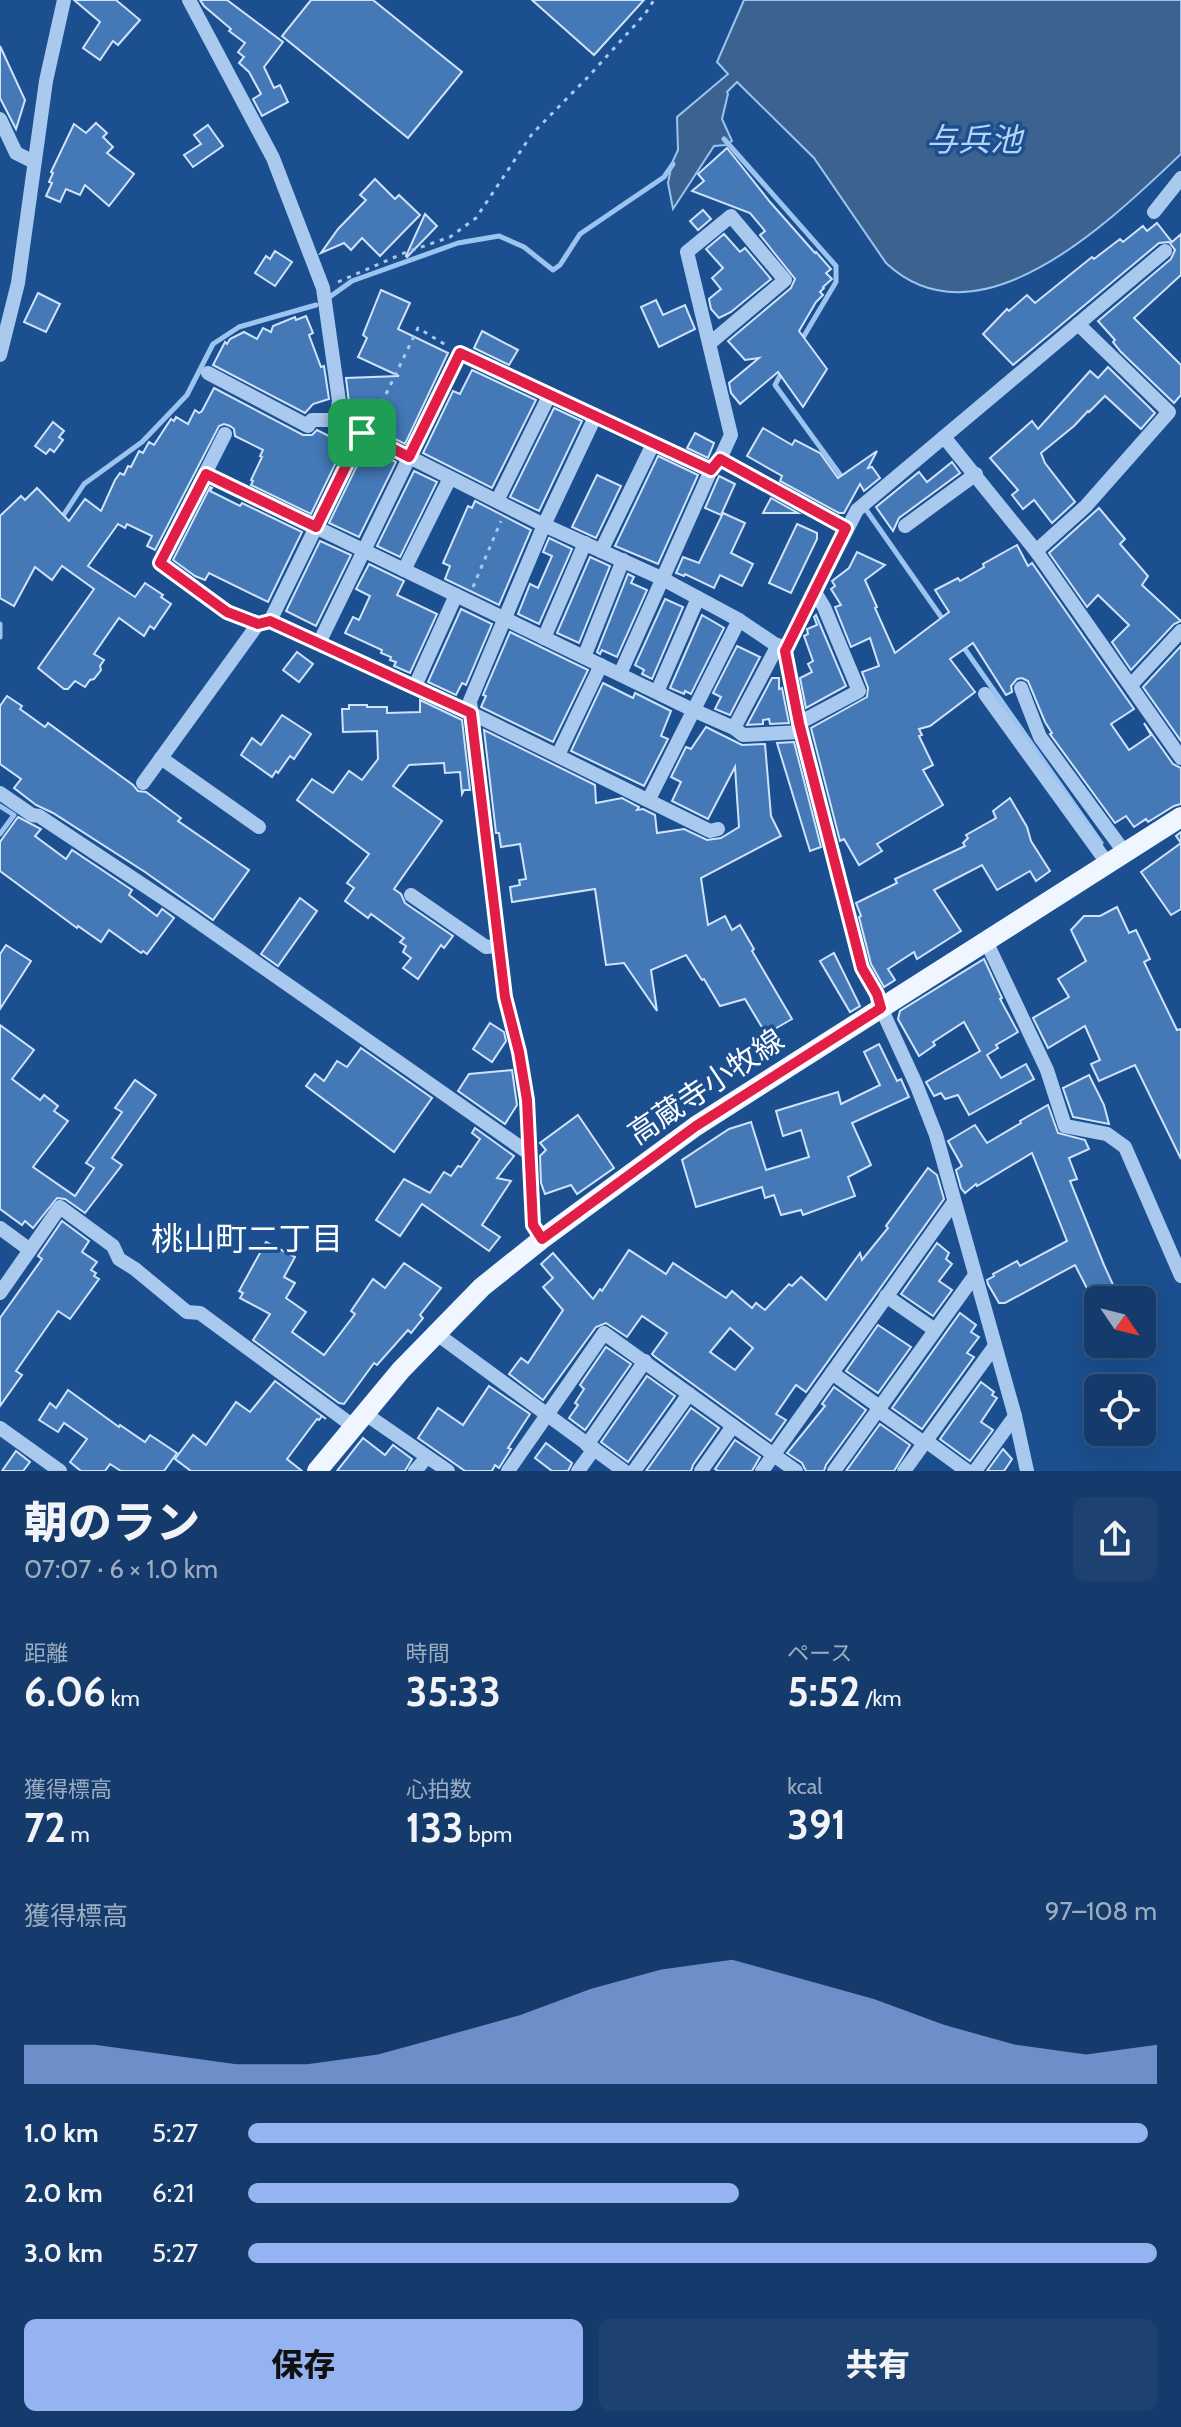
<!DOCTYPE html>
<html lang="ja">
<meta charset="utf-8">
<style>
body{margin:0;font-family:Cabin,"Noto Sans JP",sans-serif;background:#1d4271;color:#f1f3f6;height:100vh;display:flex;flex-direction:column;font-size:30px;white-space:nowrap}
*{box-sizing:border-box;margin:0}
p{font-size:26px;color:#9dadc1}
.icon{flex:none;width:44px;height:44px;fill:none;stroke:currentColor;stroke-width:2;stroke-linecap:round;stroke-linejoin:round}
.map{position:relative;height:1471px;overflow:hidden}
.panel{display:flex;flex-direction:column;background:#143b6b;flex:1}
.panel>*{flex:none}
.needle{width:52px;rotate:125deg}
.buttons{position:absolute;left:1084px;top:1286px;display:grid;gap:16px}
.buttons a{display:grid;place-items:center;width:72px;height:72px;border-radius:12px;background:#143b6b;box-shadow:0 8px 32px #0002,0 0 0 2px #33557e;font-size:40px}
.pin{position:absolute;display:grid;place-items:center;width:68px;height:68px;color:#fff;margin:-34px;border-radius:16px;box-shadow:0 4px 12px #0006}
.round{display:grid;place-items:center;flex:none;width:84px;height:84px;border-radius:12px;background:#1d4271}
.summary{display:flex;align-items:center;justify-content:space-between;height:136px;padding:0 24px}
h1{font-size:44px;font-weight:800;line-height:60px}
.metrics{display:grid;grid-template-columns:repeat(3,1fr);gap:12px;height:136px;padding:8px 24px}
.metrics div{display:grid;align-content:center}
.metrics b{font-size:40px;font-weight:800}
.metrics small{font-size:22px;font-weight:400}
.metrics p{font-size:22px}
.chart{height:224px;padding:16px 24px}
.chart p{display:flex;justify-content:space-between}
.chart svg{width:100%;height:144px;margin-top:8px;fill:#95b2f1;opacity:.7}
.primary-button{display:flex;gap:16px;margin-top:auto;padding:16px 24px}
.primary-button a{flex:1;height:92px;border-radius:12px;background:#95b2f1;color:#111;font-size:32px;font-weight:800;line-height:92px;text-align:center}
.primary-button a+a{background:#1d4271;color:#f1f3f6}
ul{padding:0 24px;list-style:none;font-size:26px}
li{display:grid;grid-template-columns:128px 96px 1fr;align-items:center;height:60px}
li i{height:20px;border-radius:10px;background:#95b2f1}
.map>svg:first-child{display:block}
</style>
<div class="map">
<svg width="1181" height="1471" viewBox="0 0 1181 1471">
<rect width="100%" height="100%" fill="#1b4f8f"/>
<path fill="#3c6290" stroke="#9cc4f0" stroke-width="2" d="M744,0H1181V154C1113,218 980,351 886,263L814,158L737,82L727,92L728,94L722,119L732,141L726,145L714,146L673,209L668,183L672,163L678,150L677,117L728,74L717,62Z"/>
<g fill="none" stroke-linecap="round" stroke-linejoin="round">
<g stroke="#9cc4f0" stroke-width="5">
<path d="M724,139L836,266V282L801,341"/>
<path d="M331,296L352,281L458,243L499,236L524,247L553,270L560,265L580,234L664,177L673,164"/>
<path d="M783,370L775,385L844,480"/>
<path d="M867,511L944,621"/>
<path d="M61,519L84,484L142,442L187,395L213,344L239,327L316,305"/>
<path d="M0,624V637"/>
<path d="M962,645L1101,843"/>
<path d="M0,806L14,815L0,834"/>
</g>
</g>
<g fill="#4478b7" stroke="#cfe3fa" stroke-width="2" fill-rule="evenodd">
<path d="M74,0H116L140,20L118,45L113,41L100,60L83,48L100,22Z"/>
<path d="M200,0H227L283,42L264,67L274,88L280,85L288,102L262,116L253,99L261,94L249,72L239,63L244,57L238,52L245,43L229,31L231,29L204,6Z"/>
<path d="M311,0H373L462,72L408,138L282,36Z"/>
<path d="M532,0H644L594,55Z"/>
<path d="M0,46L25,100L16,129L0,98Z"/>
<path d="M96,123L107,133L103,137L113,147L107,153L134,174L109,206L85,185L80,195L66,189L60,202L46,196L52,183L49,182L53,173L51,172L74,124L86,133Z"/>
<path d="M208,125L223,146L193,167L184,155L201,144L194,135Z"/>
<path d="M727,148L770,202L815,253L816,252L831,269L826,273L832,279L823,287L824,288L820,292L823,295L816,302L799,331L827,369L803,407L778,372L740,404L731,393L729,383L759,358L745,360L728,341L791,288L795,279L760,235L765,231L750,213L692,191L704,181L698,174Z"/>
<path d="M375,179L395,199L399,195L420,215L380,256L362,238L351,250L344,243L321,253L338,229L366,200L360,195Z"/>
<path d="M703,210L711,219L698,230L690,221Z"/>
<path d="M425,214L437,226L407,257L406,256Z"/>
<path d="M1157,223L1172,242L1181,234V275L1134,318L1181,365V395L1174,403L1121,352L1113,342L1115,340L1098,321L1171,259L1175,250L1169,242L1159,243L1013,365L983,334L1007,309L1009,311L1027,295L1035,303L1092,257L1094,259L1120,239L1123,242L1143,226L1147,231Z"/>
<path d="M724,234L740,252L745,248L771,279L731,312L719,318L711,309L709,299L721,289L712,278L723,268L706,249Z"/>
<path d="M275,251L292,262L275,286L255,273L266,256L270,259Z"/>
<path d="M381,290L410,303L398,329L448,353L405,444L387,435L392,424L349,403L346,378L399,376L358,357L367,338L363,335Z"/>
<path d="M38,293L60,304L46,332L24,322Z"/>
<path d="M656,300L663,315L685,305L695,329L659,347L641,307Z"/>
<path d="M306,316L313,333L309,335L321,367L324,366L329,399L313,404L305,413L213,365L225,342L227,344L230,339L244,332L257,339L263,328L271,332L273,326L295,317L296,320Z"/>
<path d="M482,331L518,350L509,365L474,348Z"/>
<path d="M1108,367L1155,413L1141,429L1105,396L1089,412L1088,411L1074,426L1041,453L1045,463L1075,502L1052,523L1034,500L1023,509L1012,495L1018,490L990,458L1032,421L1038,429L1090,371L1098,378Z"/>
<path d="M472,370L536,400L492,488L423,453L453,391L460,394Z"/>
<path d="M214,388L303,435H312L317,430L345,444L311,514L251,485L253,481L251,480L262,457L260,456L263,450L235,436L234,429L230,426L224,424L219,426L155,550L147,546L152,536L127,524L125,528L118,524L88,566L135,597L145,583L163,595L161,597L171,604L154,629L150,626L144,636L119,618L94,654L104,660L100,666L101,670L94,679L90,680L85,687L75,681L68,689H64L38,668L94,589L62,566L52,580L35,567L14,606L0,598V516L21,496L25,500L37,488L69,521L85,499L101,511L115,480L120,473L124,475L128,466L131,467L139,451L143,453L149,442L154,445L171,419L174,421L176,417L188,424L195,410L199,413L202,411Z"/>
<path d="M554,408L582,421L539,511L510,497Z"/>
<path d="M53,422L64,431L59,437L63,440L54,452L50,449L46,454L35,446Z"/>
<path d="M763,428L792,445L795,440L820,453L838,478L877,451L868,468L872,467L880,478L864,491L860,484L844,513H839L780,481L782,476L747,456Z"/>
<path d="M695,433L714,443L708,458L687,448Z"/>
<path d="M366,447L396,462L359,537L329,523Z"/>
<path d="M658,456L698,475L658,564L615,546Z"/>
<path d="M952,462L960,473L899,518L893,531L876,507L919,472L927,482Z"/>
<path d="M414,471L437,482L400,557L377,546Z"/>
<path d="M597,475L621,486L596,538L572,527Z"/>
<path d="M719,476L735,484L721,515L705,508Z"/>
<path d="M210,487L212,488L210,491L240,506L242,503L302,532L268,602L209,573L205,580L195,576L173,560Z"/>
<path d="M771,498L798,513H763Z"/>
<path d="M475,501L531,530L499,605L445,579L450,566L443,563L468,506L472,508Z"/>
<path d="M1099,508L1125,539L1120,544L1148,576L1142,585L1181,621L1174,624L1131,670L1112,642L1129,625L1098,595L1087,607L1049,553Z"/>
<path d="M723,513L745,523L731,553L753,564L742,586L720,575L714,588L685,574L684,576L676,573L683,557L699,563Z"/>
<path d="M797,524L817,533V539L791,593L769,583Z"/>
<path d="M549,538L572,549L539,624L518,614L530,584L538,588L552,556L543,552Z"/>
<path d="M320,541L351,555L316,626L286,611Z"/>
<path d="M1017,545L1028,566L1032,563L1134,709L1111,724L1129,750L1151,735L1144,723L1173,764L1181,768V804L1174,806L1148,822L1146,819L1134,827L1126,816L1115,823L1050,734L1052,733L1045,722L1028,681L1022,678L1017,679L1011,686L1012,692L1006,695L973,643L950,659L975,692L930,726L919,729L922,735L919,736L933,765L923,770L943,805L877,844L882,851L859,865L844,839L840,841L811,728L867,697L868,688L862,672L879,666L870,638L851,647L835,607L841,605L831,589L835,586L832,581L849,568L857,552L885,565L865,580L877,607L875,608L895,653L949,612L935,590L958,578L960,581L984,567L983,564Z"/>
<path d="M590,557L610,566L579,643L557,633Z"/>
<path d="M369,564L404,581L397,595L437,614L410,673L394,666L396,662L390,660L391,657L381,653L382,650L345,633L353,617L359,620L370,596L356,589Z"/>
<path d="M628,574L634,577L631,583L647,590L617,657L602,650L600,654L597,652Z"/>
<path d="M665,599L683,607L652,679L642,674L644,670L635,665Z"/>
<path d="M461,609L492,624L466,685L462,683L456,695L428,682Z"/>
<path d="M702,615L724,628L691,694L685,691L684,694L670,688Z"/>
<path d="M816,615L846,686L806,708L800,678L812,672L808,664L813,661L804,636L808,634L807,629L817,625L814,617Z"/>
<path d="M510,632L588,670L553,742L481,707L486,696L483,695Z"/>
<path d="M737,646L760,657L730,715L715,709L721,697L713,693Z"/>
<path d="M1181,646V741L1143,687Z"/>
<path d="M297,652L313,664L299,682L283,670Z"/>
<path d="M772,678H779V689L782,688L789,723L770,724L769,719L763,720V724L747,725Z"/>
<path d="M603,683L633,698L635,693L671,711L661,736L668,739L644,786L571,751Z"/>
<path d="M7,696L22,706L20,709L45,727L48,723L133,785L138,791L146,792L181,818L178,821L249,870L213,920L145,872L53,813L36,805L14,788L21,779L0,764V706Z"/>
<path d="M420,700L462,720L470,790H464L462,794L460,772L445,773L444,763L409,765L393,786L442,821L394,889L401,894L405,903L453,936L444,948L441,945L418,979L403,968L411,958L403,952L406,946L400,942L404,938L371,914L368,918L345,901L354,888L347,883L369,854L297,800L312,779L333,793L349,771L362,780L378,759L377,731L343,732L342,709H349V705H367V707H387V713L420,712Z"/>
<path d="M282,715L311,734L294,759L290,756L278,773L276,771L272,777L241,755L252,738L261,745Z"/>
<path d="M706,727L742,745L765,744L771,816L781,836L701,878L708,925L725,916L732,930L740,925L754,949L752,951L792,1019L766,1034L745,999L720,1006L704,979L702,980L686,955L651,970L657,1011L624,963L606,965L595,889L512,902L510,887L520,885L519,880L526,879L520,844L501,847L499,833H496L484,730L595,785L596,803L622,798L639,807L637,810L643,809L655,815L657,833L684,829L707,840L721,838L739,827L735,767L708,819L672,801L681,782L671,777L686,747L691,749Z"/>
<path d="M794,742L821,847L810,851L777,743Z"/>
<path d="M1010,798L1027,827L1031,841L1050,871L1036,881L1030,871L997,890L982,865L934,890L961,931L917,959L914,952L888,969L895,980L884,987L871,964L859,917L861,916L856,903L897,883L895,879L965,846L963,843L968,838L966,835L996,818L993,811Z"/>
<path d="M18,817L41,829L35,836L66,859L72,850L132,890L129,895L157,916L162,909L174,918L147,954L143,951L141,953L109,930L101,942L78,926L77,928L0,871V842Z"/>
<path d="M1181,832V909L1171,915L1141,872L1181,843L1176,836Z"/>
<path d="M300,898L317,911L278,966L261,954Z"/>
<path d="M1117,907L1129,933L1136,930L1150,959L1144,962L1177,1030L1181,1029V1159L1135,1065L1099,1081L1091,1064L1100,1060L1085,1026L1048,1048L1033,1018L1069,997L1058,979L1086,961L1071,930L1084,916H1100Z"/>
<path d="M6,945L31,961L0,1009V954Z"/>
<path d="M834,953L860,1006L850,1012L820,961Z"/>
<path d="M984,959L1002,998L1000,999L1018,1032L996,1045L998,1048L987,1055L1001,1078L1026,1064L1034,1079L969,1115L958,1095L945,1099L941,1093L934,1096L926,1082L980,1051L964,1022L933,1042L935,1045L919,1056L898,1019L900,1011Z"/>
<path d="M490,1023L504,1032L506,1041L492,1062L473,1049Z"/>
<path d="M0,1025L34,1050L12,1079L40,1100L44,1095L58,1106L54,1111L68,1121L33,1167L75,1196L94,1168L86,1163L122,1112L115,1108L135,1080L156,1095L112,1158L122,1165L85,1213L65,1199L57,1198L33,1228L25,1221L22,1225L0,1209Z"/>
<path d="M879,1044L897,1081L901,1079L909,1097L852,1123L871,1165L848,1177L855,1196L803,1215L801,1210L781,1215L774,1195L765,1198L762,1187L696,1207L682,1160L729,1129L751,1122L766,1170L809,1157L801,1130L783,1136L776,1111L838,1092L841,1104L880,1085L864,1052Z"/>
<path d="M361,1048L432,1098L394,1152L306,1086L315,1074L324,1081L337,1061L347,1067Z"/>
<path d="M512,1070L517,1105L505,1124L458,1091L469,1074Z"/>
<path d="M1089,1075L1104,1105L1109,1124L1073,1117L1063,1088Z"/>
<path d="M1048,1105L1058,1133L1085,1140L1089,1149L1069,1158L1077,1179L1070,1181L1104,1265L1120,1300H1093L1075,1265L1005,1303H999L988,1284L987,1280L994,1276L993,1274L1017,1261L1020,1266L1067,1241L1032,1153L977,1186L976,1184L965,1193L961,1188L956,1170L962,1166L948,1141L975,1125L987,1143L1021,1123L1020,1121Z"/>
<path d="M578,1115L614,1168L577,1194L571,1185L545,1194L541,1183L540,1156L546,1150L540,1143Z"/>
<path d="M475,1128L514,1156L497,1178L511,1181L482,1225L500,1237L489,1251L422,1204L400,1236L376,1220L404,1179L430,1193L444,1172L451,1176L458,1166L461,1167L480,1139L472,1133Z"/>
<path d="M928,1168L937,1175L944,1199L806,1392L796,1385L776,1414L786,1420L771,1441L654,1356L652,1354L667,1333L642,1316L627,1337L606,1323L596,1327L543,1400L509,1374L521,1358L528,1363L563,1310L543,1287L553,1278L541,1264L553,1253L593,1299L600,1289L602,1291L629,1250L666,1274L673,1263L726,1298L732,1291L752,1308L756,1303L765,1310L789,1284L792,1286L801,1277L826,1300L860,1253L862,1260L888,1228L886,1226ZM730,1328L753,1348L735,1370L710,1352Z"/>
<path d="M62,1221L89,1241L82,1252L97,1262L91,1270L96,1273L94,1276L99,1279L70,1319L58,1311L16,1371L22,1375L0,1406V1318L42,1259L38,1256Z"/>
<path d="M266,1242L295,1257L284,1277L295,1283L286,1298L306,1312L292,1332L324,1355L355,1314L351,1311L373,1279L385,1288L404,1263L441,1288L420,1315L423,1318L411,1333L408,1330L377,1365L374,1363L344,1404L339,1403L253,1340L270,1314L240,1298L243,1293L239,1291Z"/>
<path d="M937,1243L949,1253L946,1259L952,1264L939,1281L952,1290L933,1316L901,1294Z"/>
<path d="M960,1313L976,1325L971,1332L979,1337L967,1353L974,1357L922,1429L892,1408Z"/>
<path d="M878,1325L911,1347L878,1393L846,1371Z"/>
<path d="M606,1347L631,1364L585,1430L569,1418L578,1405L575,1403L584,1389L580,1385Z"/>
<path d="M647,1376L675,1396L628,1462L601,1442Z"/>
<path d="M275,1381L326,1419L322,1416L319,1420L317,1419L287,1459L302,1471H191L175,1459L193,1435L206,1445L236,1402L250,1412Z"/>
<path d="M981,1382L994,1392L992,1395L997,1398L981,1422L993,1430L970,1461L940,1439Z"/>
<path d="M489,1386L530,1414L508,1448L511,1449L499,1468L495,1465L492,1471H465L418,1438L438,1408L463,1425Z"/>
<path d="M834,1387L866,1410L826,1465L824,1471H806L802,1463L787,1453L825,1406L822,1404Z"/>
<path d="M68,1390L119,1427L120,1425L145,1442L150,1435L177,1453L164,1471H121L110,1464L105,1471H81L70,1462L87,1439L64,1423L58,1432L39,1420L50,1403L56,1408Z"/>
<path d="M691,1408L719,1428L693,1465L691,1471H646Z"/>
<path d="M880,1424L910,1445L894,1471H846Z"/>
<path d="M363,1438L385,1455L393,1445L412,1459L405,1471H337Z"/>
<path d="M735,1440L760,1457L752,1471H718L715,1469Z"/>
<path d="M546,1443L572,1463L568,1471H552L535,1458Z"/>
<path d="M1003,1449L1012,1459L1004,1471H987Z"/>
<path d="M16,1451L30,1462L23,1471H2Z"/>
</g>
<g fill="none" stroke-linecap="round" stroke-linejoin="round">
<g stroke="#a9c9ee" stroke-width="3" stroke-dasharray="4 6" stroke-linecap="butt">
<path d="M338,282L404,253L450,237L476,218L532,134L588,77L645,14L654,0"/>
<path d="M373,421L418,328L446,345"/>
<path d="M473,587L501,521"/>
</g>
<g stroke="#a9c9ee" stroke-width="14">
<path d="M189,0L273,158L323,288L339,401L336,420"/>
<path d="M0,119L16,153L34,162"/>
<path d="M1154,212L1181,178"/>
<path d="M0,355L18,283L46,81L64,0"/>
<path d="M208,373L308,426L312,420H336L544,525L661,578L739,620L785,651"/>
<path d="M225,434L160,563L227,612L258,624L270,621L362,662L471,713L710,831L718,829"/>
<path d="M944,437L1036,551L1181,758"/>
<path d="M720,459L846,528"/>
<path d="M206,474L693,710L734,728L743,735L801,732"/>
<path d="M497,501L549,396"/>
<path d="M905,526L976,474"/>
<path d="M601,551L653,444"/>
<path d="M1036,551L1086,506L1169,412L1078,324"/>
<path d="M404,570L450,478"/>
<path d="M270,621L362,433"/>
<path d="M544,638L585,543"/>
<path d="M319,643L460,353L711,470"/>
<path d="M584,657L623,560"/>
<path d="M620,674L711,470L720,459L731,435L687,252L731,216L785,280L709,344"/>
<path d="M1131,685L1181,631"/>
<path d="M415,686L456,595"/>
<path d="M1021,688L1040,737L1125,853"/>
<path d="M657,692L698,598"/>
<path d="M985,694L1108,864"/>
<path d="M799,723L859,691L824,607L815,592"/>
<path d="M734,728L778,645"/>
<path d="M558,755L601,665"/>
<path d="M161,758L259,827"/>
<path d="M143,783L258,624"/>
<path d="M0,793L32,815L39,816L184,912L530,1154"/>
<path d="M649,799L739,620"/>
<path d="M411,895L486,947L498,946"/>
<path d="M986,941L1047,1070L1065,1126L1107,1134L1125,1147L1181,1276"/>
<path d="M0,1228L30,1250L0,1293"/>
<path d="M542,1239L533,1225L527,1100L519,1052L505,997L470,701L544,525L595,417"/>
<path d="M30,1250L60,1207L113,1246L119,1259L135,1269L187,1312L200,1313L353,1426"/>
<path d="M886,1296L935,1330"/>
<path d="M437,1334L624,1471"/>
<path d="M832,1373L881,1408"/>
<path d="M879,1411L924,1443"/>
<path d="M364,1413L448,1471"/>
<path d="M0,1428L60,1471"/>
<path d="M926,1441L967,1471"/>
<path d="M587,1445L645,1361"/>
<path d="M415,1471L427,1457"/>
<path d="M508,1471L604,1333L796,1471"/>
<path d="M578,1471L594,1449"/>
<path d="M634,1471L689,1394"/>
<path d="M701,1471L733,1426"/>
<path d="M762,1471L954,1202"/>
<path d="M834,1471L975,1275"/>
<path d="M904,1471L994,1347"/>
<path d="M975,1471L1015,1416"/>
<path d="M1027,1471L1015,1416L936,1135L916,1084L881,1008L877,994L862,968L799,723L785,651L857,510L1165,251"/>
</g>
<path stroke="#f0f6ff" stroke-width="20" d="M317,1471L401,1370L482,1287L542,1239L696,1126L1181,817"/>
</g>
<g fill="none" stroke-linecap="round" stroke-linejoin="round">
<g stroke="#fff" stroke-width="16">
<path id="route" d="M460,353L711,470L720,459L846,528L785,651L799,723L862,968L877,994L881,1008L696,1126L542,1239L533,1225L527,1100L519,1052L505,997L471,713L270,621L258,624L227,612L160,563L206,474L316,527L362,433L409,457Z"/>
</g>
<use href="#route" stroke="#e11d48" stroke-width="10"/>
</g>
<g text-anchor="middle" stroke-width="7" stroke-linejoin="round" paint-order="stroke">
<g font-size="30" fill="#fff" stroke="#1b4f8f">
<text transform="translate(706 1087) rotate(-34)" y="10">高蔵寺小牧線</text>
</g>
<g font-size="32" font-style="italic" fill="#b5d3f5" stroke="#1b4f8f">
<text x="974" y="151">与兵池</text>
</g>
<g font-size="32" fill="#fff" stroke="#1b4f8f">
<text x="247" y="1250">桃山町二丁目</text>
</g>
</g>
</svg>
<div class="buttons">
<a><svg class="needle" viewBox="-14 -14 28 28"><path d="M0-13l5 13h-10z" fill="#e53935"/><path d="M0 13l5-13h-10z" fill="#9dadc1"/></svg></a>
<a><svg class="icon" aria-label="locate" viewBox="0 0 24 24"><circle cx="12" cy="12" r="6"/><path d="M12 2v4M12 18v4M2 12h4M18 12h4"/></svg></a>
</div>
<div class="pin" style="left:362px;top:433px;background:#1e9e55"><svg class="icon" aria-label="arrive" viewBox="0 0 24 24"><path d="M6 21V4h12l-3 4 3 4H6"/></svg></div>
</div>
<section class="panel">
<div class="summary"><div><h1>朝のラン</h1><p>07:07 · 6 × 1.0 km</p></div><a class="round"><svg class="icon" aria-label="share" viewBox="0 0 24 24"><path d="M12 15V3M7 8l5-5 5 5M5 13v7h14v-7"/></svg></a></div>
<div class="metrics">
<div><p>距離</p><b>6.06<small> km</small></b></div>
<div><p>時間</p><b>35:33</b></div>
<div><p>ペース</p><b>5:52<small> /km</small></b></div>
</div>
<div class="metrics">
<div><p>獲得標高</p><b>72<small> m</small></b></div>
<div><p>心拍数</p><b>133<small> bpm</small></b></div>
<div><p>kcal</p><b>391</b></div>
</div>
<div class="chart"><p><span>獲得標高</span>97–108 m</p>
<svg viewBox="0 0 160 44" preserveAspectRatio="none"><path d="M0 44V32L10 32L20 35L30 38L40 38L50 35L60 29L70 23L80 15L90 9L100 6L110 12L120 18L130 26L140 32L150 35L160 32V44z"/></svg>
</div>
<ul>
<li><b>1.0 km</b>5:27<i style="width:99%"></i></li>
<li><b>2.0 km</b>6:21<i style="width:54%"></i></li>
<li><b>3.0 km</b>5:27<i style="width:100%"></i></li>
</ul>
<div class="primary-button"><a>保存</a><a>共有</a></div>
</section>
